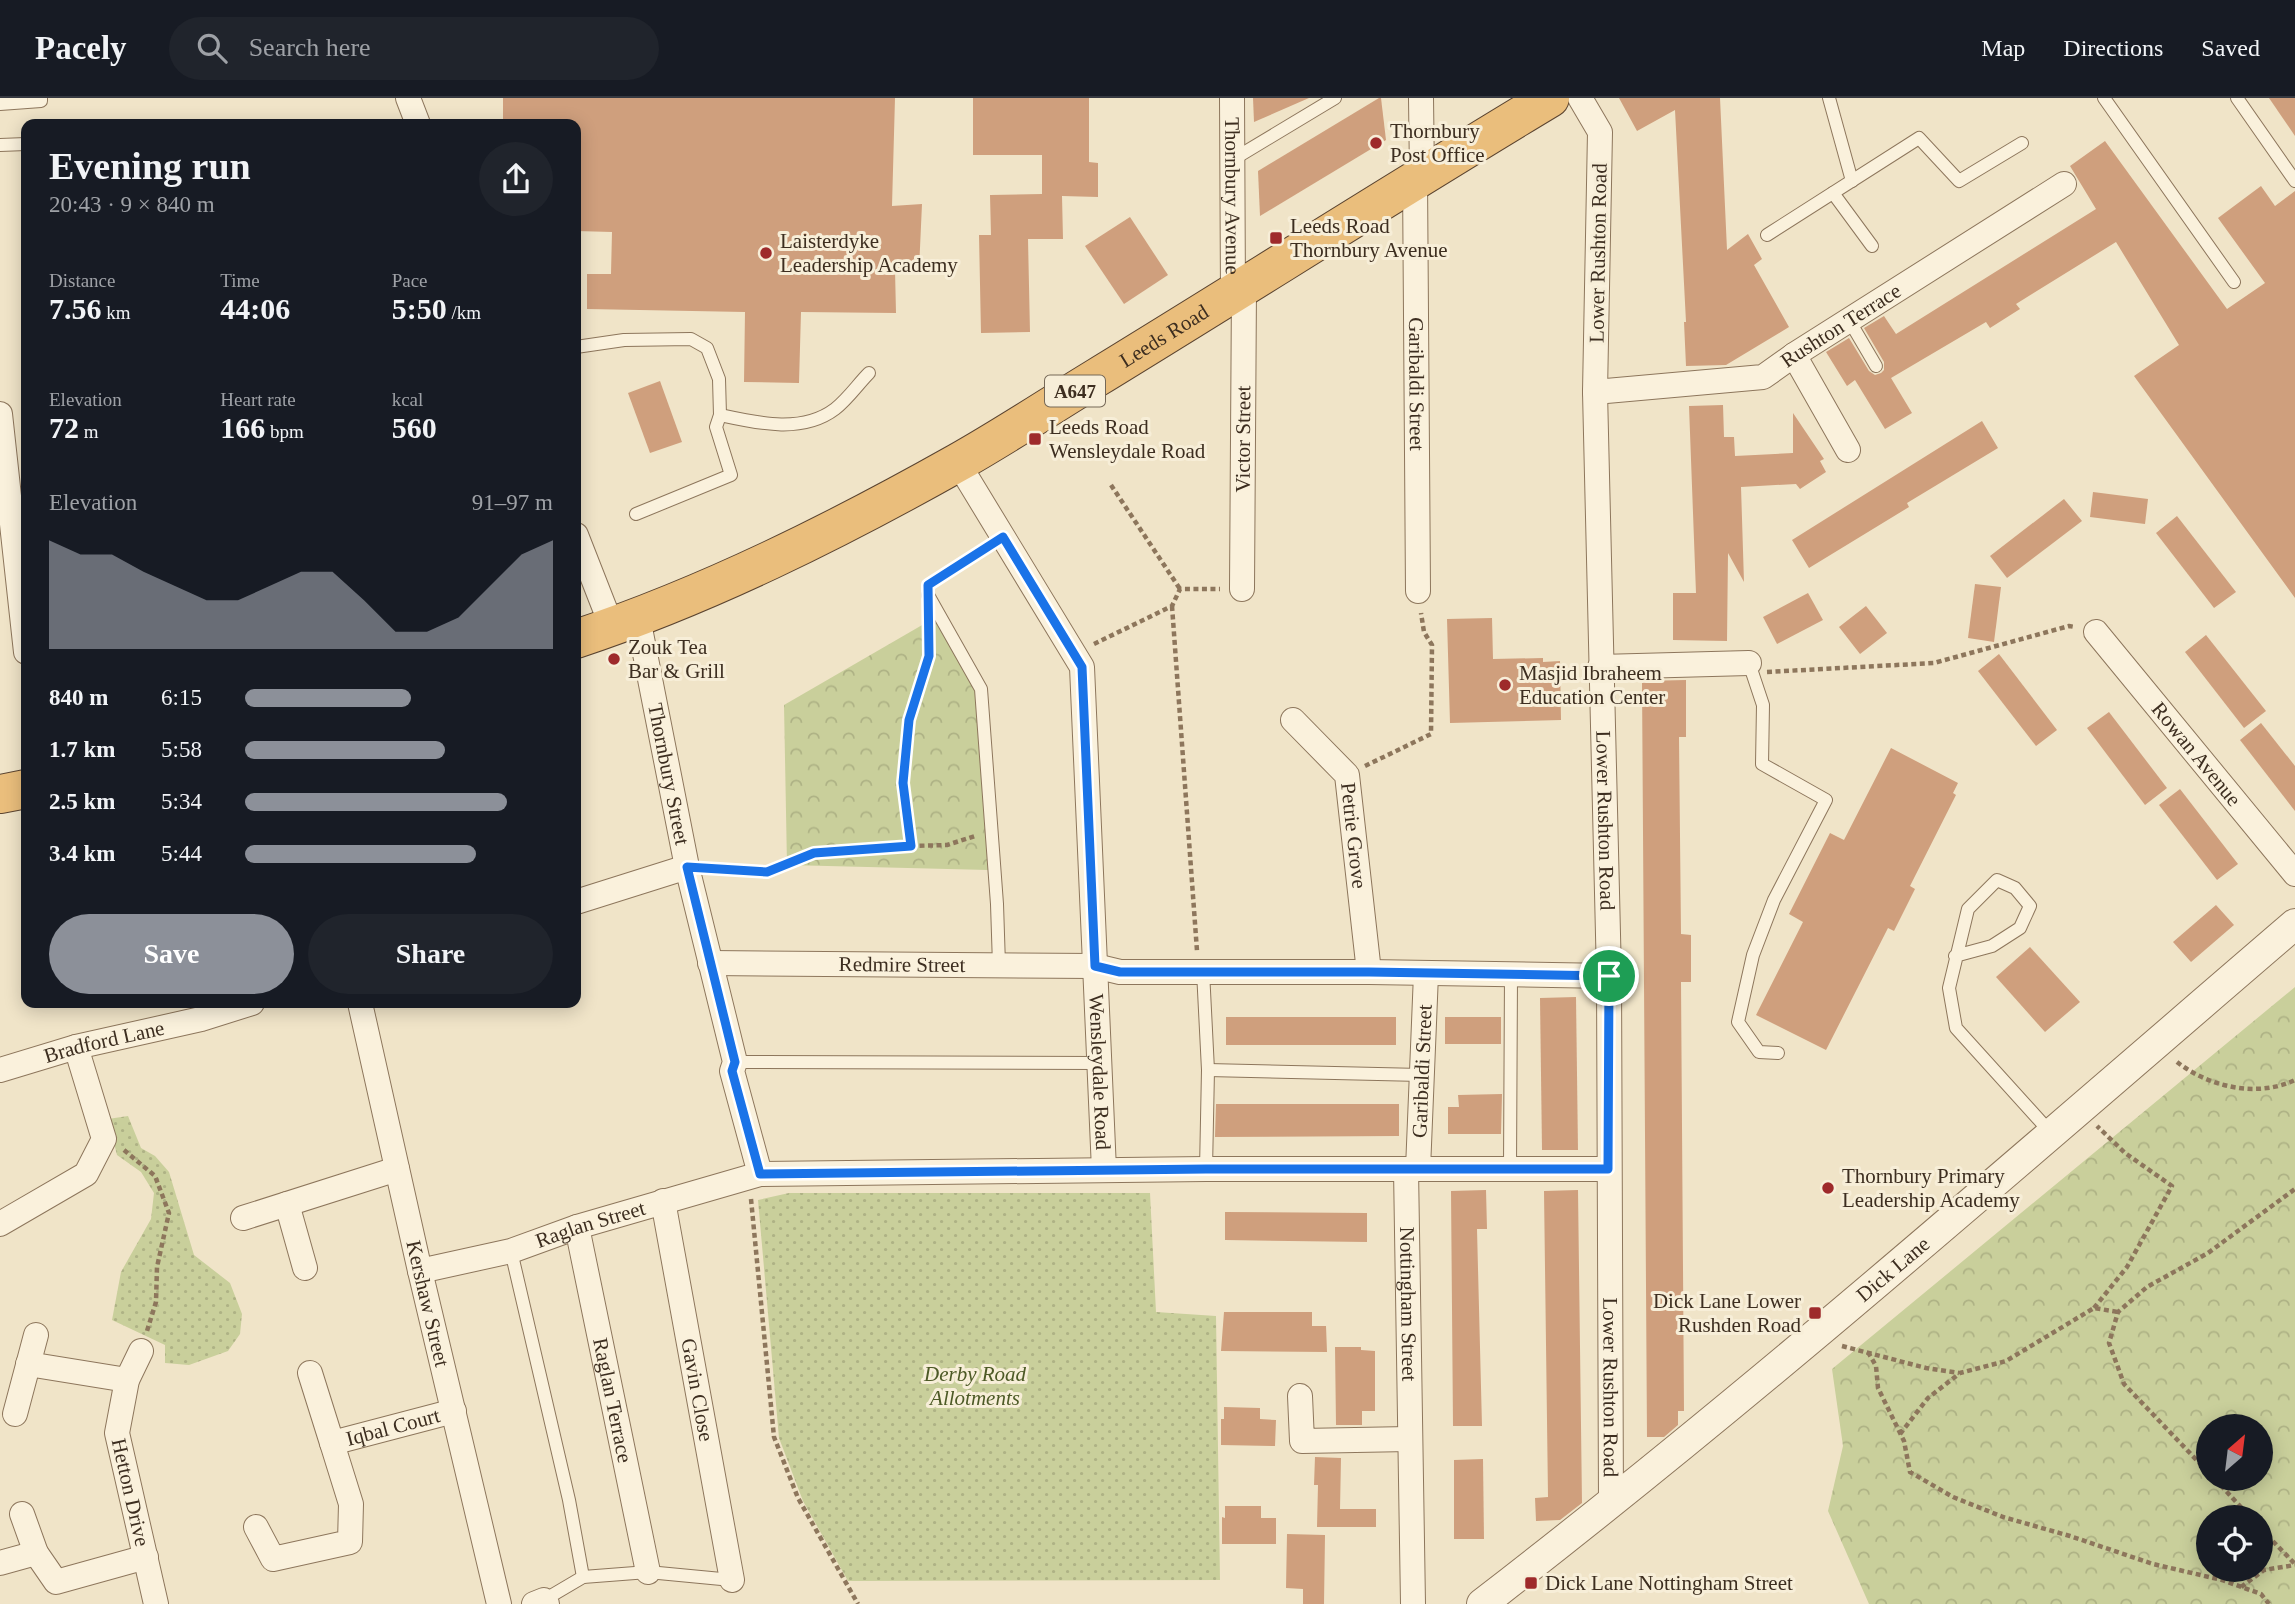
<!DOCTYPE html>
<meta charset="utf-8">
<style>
body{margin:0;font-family:Georgia,serif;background:#20242c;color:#f1f3f6;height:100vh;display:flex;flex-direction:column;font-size:26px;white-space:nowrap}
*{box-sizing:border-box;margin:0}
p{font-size:23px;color:#9ea1a6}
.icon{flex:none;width:38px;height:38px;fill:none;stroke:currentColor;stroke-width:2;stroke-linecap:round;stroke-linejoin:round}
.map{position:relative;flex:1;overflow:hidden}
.panel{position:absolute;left:21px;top:21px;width:560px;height:889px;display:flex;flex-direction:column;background:#171b24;border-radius:14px;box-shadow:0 4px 18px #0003}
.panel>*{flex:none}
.needle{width:46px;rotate:28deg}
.controls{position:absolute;left:2196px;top:1316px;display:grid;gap:14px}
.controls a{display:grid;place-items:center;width:77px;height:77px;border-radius:50%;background:#171b24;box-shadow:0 4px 18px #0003;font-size:35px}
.pin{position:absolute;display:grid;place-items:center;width:60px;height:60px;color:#fff;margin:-30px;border:4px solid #fff;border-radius:50%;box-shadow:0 2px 7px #0007}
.round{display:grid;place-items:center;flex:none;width:74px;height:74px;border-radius:37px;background:#20242c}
.headline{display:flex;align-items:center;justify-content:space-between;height:119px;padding:0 28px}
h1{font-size:38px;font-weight:700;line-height:52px}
.stats{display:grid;grid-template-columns:repeat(3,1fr);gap:10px;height:119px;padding:7px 28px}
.stats div{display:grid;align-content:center}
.stats b{font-size:30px;font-weight:700}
.stats small{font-size:19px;font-weight:400}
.stats p{font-size:19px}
.chart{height:196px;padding:14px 28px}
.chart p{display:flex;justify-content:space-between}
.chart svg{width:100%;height:126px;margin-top:7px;fill:#8c9099;opacity:.7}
.button{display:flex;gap:14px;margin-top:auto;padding:14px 28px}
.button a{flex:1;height:80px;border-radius:42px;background:#8c9099;color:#fff;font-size:28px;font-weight:700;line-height:80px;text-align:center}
.button a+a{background:#20242c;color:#f1f3f6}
ul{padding:0 28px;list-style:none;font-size:23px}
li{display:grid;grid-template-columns:112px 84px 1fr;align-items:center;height:52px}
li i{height:18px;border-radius:9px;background:#8c9099}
header{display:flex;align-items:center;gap:42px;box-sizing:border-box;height:98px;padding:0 35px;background:#171b24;border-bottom:2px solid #363941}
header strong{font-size:33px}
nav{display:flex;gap:38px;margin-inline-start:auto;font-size:24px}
.search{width:490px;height:63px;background:#20242c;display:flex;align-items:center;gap:18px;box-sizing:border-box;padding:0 24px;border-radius:38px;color:#9ea1a6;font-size:26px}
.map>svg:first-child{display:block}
</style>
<header>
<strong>Pacely</strong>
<div class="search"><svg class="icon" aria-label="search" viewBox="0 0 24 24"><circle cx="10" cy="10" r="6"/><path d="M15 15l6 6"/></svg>Search here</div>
<nav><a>Map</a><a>Directions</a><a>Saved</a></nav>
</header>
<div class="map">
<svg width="2295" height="1506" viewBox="0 0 2295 1506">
<defs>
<pattern id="grass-dots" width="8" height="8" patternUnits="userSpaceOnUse" patternTransform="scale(1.75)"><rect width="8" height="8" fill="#c9cf9b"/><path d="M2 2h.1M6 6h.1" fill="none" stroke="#aeb285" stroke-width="1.8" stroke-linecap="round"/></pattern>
<pattern id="forest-crowns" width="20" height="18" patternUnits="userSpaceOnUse" patternTransform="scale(1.75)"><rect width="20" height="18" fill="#c9cf9b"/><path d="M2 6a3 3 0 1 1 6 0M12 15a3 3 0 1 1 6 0" fill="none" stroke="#aeb285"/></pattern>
</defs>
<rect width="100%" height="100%" fill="#f0e4c8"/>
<g fill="url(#grass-dots)">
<path d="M128,1018L141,1050L155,1058L169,1074L194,1157L230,1185L242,1216L240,1236L228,1253L189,1267L165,1265V1247L112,1222L121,1174L151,1121L154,1095L141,1074L117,1057L108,1021Z"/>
<path d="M789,1095H1150L1156,1214L1216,1218L1220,1482L848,1483L803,1403L779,1340L758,1102Z"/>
</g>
<g fill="url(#forest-crowns)" fill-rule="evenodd">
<path d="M936,519L977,595L988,772L787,767L784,607Z"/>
<path d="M2295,889V1506H1869L1828,1413L1843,1348L1832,1271ZM2261,1328V1381H2208V1328ZM2261,1419V1472H2208V1419Z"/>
</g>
<g fill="#cf9f7d">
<path d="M503,0H895L892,108L922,106L919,172H895L896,215L801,214L799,285L744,284L745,214L587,211V176H611L612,134L576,133V26H503Z"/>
<path d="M973,0H1089V64L1098,65V99L1062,98L1063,141H1028L1030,234L981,235L979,137H991L990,97L1042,96V57H973Z"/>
<path d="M1253,0H1309L1254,24Z"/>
<path d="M1379,0H1381L1386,42L1260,118L1258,73Z"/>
<path d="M1619,0H1720L1727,152L1748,136L1762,161L1754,167L1789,229L1726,267L1686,268L1684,224H1686L1675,12L1637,33Z"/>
<path d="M2269,0H2295V38Z"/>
<path d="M2105,43L2227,211L2265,185L2218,120L2261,88L2275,108L2295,93V500L2134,278L2179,247L2116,144L2016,206L2020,211L1990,230L1986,224L1891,280L1912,315L1885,331L1855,282L1847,288L1826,254L1849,240L1869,273L1875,277L1881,275L1884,272V264L1864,230L1884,218L1896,236L2096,111L2070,68Z"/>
<path d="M1130,119L1168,177L1124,206L1085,148Z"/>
<path d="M660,283L682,344L650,355L628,295Z"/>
<path d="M1723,307L1724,339H1734L1735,358L1793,355V315L1824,361L1820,363L1826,374L1800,391L1796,386L1741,389L1744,484L1728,455L1727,543L1673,542V495H1696L1689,308Z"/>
<path d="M1982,323L1998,350L1907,405L1909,409L1809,470L1792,442Z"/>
<path d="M2093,394L2148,401L2145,426L2090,419Z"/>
<path d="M2064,401L2082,423L2007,480L1990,458Z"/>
<path d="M2177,418L2236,494L2214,510L2156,435Z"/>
<path d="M1975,486L2001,489L1994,544L1968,540Z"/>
<path d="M1808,495L1823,522L1777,546L1763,519Z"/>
<path d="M1866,508L1887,535L1860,556L1839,529Z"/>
<path d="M1492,520L1493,561L1543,560V564L1560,563L1561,622L1450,625L1447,521Z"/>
<path d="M2206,537L2266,613L2244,630L2185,554Z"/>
<path d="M1999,556L2057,632L2036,648L1978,573Z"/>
<path d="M1686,582V639H1679L1681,836L1691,837V884H1681L1684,1313H1678V1327L1664,1339H1647L1642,583Z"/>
<path d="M2109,614L2167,690L2145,707L2087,630Z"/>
<path d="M2261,625L2295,668V713L2240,642Z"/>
<path d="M1891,650L1958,685L1953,695L1956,697L1910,788L1915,791L1894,833L1888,830L1826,952L1756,917L1803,824L1789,816L1830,735L1844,742Z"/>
<path d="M2180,691L2238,766L2217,782L2159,707Z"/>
<path d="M2216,807L2234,827L2191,864L2173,844Z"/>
<path d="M2030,849L2080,904L2045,934L1996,879Z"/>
<path d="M1576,899L1578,1052H1542L1540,900Z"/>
<rect x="1226" y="919" width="170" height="28"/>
<rect x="1445" y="919" width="56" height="27"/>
<path d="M1502,996L1501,1036H1448V1009H1459L1458,997Z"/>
<path d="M1216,1006H1399V1038L1215,1039Z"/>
<path d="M1486,1092L1487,1131H1477L1482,1328H1453L1451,1093Z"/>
<path d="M1578,1092L1582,1405L1560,1422L1536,1423L1535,1400L1548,1399L1544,1093Z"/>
<path d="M1225,1114L1367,1115V1144L1225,1142Z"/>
<path d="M1224,1214H1312V1228H1326L1327,1254L1221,1253Z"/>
<path d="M1335,1249H1361V1252L1375,1253V1313H1362V1327H1336Z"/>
<path d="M1224,1309L1260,1310V1321L1276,1322L1275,1348L1221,1347V1321H1224Z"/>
<path d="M1315,1359L1341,1360L1340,1411H1376V1429H1317L1318,1387H1314Z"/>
<path d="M1483,1361L1484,1441H1454V1362Z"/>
<path d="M1225,1408H1261V1420H1276V1446H1222V1419L1225,1420Z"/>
<path d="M1287,1436L1325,1437L1324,1506H1303V1491L1286,1490Z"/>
</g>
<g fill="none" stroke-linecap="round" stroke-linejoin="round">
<g stroke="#8d765c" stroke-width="14">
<g id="service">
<path d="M1829,0L1852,83"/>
<path d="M2104,0L2234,184"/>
<path d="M2237,0L2295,83"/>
<path d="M0,6L41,3V0"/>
<path d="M0,47L26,46"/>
<path d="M1232,62L1335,0"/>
<path d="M1833,95L1872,148"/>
<path d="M1767,137L1919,40L1959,83L2022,45"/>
<path d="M1849,222L1876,268"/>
<path d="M576,249L624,242L691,241L707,250L719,281L720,317L716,329L731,377L636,416"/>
<path d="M720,317C757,325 802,336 835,311C848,301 858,286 869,275"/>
<path d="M928,497L981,591L997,806L999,867"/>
<path d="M1749,565L1763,607L1762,666L1826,702L1774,802L1753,857L1738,924L1759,954L1778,955"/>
<path d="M1955,858L1992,848L2020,830L2030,808L2015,790L1997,782L1968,811L1949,890L1956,930L2051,1035"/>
<path d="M1203,873L1208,972L1206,1071"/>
<path d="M735,964L1099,965"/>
<path d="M1208,972L1421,977"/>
<path d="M1510,1071L1511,877"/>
<path d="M511,1153L569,1402L583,1479"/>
<path d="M544,1502L583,1479L648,1474L732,1482"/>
</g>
</g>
<g stroke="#8d765c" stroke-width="26">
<g id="minor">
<path d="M408,0L418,26"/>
<path id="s1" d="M1232,0L1233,197"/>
<path d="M1421,0L1422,77"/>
<path id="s2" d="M1580,0L1600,34L1595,294L1609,878L1611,1407"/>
<path id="s3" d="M1415,80L1418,493"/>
<path d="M1794,257L1848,352"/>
<path id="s4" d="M1595,294L1763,279L1794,257L2064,86"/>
<path d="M0,316L26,554"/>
<path id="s5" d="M958,365L1082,569L1104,1072"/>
<path d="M576,437L612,529"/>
<path id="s6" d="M1242,491L1244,190"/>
<path id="s7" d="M638,520L687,769L735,964L732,973L760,1076"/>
<path id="s8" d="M2096,534L2295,776"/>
<path d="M1600,569L1749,565"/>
<path id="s9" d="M1293,622L1347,677L1369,874"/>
<path d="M576,804L687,769"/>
<path id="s10" d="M710,865L1095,868L1120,874H1369L1609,878"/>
<path id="s11" d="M360,905L420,1173L499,1506"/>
<path id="s12" d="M0,972L76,949L201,921L252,905"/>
<path id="s13" d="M1406,1071L1413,1506"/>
<path id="s14" d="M1418,1071L1426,876"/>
<path id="s15" d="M663,1103L732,1482"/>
<path d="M287,1106L305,1170"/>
<path d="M243,1120L397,1071"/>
<path d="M0,1126L86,1076L104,1041L76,949"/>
<path id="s16" d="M577,1129L648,1474"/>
<path id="s17" d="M420,1173L511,1153L577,1129L760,1076L1206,1071H1608"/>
<path id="s18" d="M141,1253L127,1282L117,1335L156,1506"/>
<path d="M28,1266L127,1282"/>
<path d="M310,1275L332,1345"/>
<path d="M1300,1298L1302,1343L1409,1341"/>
<path d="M15,1316L36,1237"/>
<path d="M22,1416L36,1455L56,1484L146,1459"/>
<path id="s19" d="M256,1429L273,1461L350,1444L351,1406L332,1345L454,1313"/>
<path d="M0,1465L36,1455"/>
<path d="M534,1506L544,1502L547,1506"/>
</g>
</g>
<g stroke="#8d765c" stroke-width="32">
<g id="tertiary">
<path id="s20" d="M1482,1506C1762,1290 2027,1056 2295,826"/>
</g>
</g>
<g stroke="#5b4430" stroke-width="40">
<g id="trunk">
<path id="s21" d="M576,541C708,497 836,433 957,365C1005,338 1050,308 1096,280C1248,187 1397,92 1550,0"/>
<path d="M0,696L26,691"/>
</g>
</g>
<g stroke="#8d765c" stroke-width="4.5" stroke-dasharray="5 3.5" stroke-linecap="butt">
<path d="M1111,387L1180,491"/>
<path d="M933,483L985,450"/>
<path d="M1172,508L1197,853"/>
<path d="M1094,546L1172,508L1180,491H1220"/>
<path d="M1767,574L1934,565L2069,528L2075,529"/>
<path d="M1365,668L1431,636L1432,547L1424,534L1421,515"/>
<path d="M911,748L947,747L975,738"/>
<path d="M710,771L767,774L814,755L911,748L903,685L909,622L929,558V535"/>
<path d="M2177,964C2209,989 2257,1000 2295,982"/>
<path d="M124,1052L155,1078L169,1115L157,1169L156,1204L147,1233"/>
<path d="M751,1101L774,1339L798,1400L858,1506"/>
<path d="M2094,1210L2127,1169L2172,1088L2125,1055L2097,1028"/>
<path d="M1842,1248L1926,1270L1959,1275"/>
<path d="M1868,1254L1876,1268L1878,1290L1904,1343L1910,1374L1953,1399L2003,1419L2070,1438L2153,1466L2222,1482L2261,1496L2269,1506"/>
<path d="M1900,1336L1928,1300L1960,1275L2006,1263L2094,1210L2118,1214"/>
<path d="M2208,1374L2124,1286L2109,1245L2118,1214L2147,1189L2208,1155L2295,1091"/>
<path d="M2215,1381L2250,1419"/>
<path d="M2261,1431L2295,1466"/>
<path d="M2241,1489L2264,1472L2295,1467"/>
</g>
<use href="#service" stroke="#faf1dc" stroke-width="12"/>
<use href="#minor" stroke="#faf1dc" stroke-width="24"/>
<use href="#tertiary" stroke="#faf1dc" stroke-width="30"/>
<use href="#trunk" stroke="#eabe7c" stroke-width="38"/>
</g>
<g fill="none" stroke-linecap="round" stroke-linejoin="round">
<g stroke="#fff" stroke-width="14">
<path id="route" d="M1003,439L1082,569L1095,868L1120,874H1369L1609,878L1608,1071H1206L760,1076L732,973L735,964L687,769L767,774L814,755L911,748L903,685L909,622L929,558L928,487Z"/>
</g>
<use href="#route" stroke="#1a73e8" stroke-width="9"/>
</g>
<g fill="#9e2a2b" stroke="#f7eed8" stroke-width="2.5">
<circle cx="1376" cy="45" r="7"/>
<rect x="1269" y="133" width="14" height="14" rx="3.5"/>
<circle cx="766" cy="155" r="7"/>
<rect x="1028" y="334" width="14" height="14" rx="3.5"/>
<circle cx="614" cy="561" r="7"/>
<circle cx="1505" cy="587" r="7"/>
<circle cx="1828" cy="1090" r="7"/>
<rect x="1808" y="1208" width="14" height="14" rx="3.5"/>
<rect x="1524" y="1478" width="14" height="14" rx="3.5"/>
</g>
<g text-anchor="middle" stroke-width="6" stroke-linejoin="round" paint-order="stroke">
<rect fill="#f7eed8" stroke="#756857" stroke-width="2" x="1045" y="277.5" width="60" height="31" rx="5"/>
<g font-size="19" font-weight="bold" fill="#3d2e20">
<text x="1075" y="300">A647</text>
</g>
<g font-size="21" fill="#3d2e20" stroke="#f7eed8" text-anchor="start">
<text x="1390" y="40">Thornbury<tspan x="1390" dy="24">Post Office</tspan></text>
<text x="1290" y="135">Leeds Road<tspan x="1290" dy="24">Thornbury Avenue</tspan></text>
<text x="780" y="150">Laisterdyke<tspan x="780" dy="24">Leadership Academy</tspan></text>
<text x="1049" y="336">Leeds Road<tspan x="1049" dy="24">Wensleydale Road</tspan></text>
<text x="628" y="556">Zouk Tea<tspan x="628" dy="24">Bar &amp; Grill</tspan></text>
<text x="1519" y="582">Masjid Ibraheem<tspan x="1519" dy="24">Education Center</tspan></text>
<text x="1842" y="1085">Thornbury Primary<tspan x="1842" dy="24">Leadership Academy</tspan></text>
<text x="1801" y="1210" text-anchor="end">Dick Lane Lower<tspan x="1801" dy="24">Rushden Road</tspan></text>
<text x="1545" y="1492">Dick Lane Nottingham Street</text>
</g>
<g font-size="21" fill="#3d2e20" stroke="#f7eed8">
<text dy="7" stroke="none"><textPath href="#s1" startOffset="98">Thornbury Avenue</textPath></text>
<text transform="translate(1598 155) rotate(-89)" y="7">Lower Rushton Road</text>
<text dy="7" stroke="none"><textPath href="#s4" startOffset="262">Rushton Terrace</textPath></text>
<text dy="7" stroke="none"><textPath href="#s21" startOffset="663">Leeds Road</textPath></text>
<text dy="7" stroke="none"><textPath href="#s3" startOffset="206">Garibaldi Street</textPath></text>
<text dy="7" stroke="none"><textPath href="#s6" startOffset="150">Victor Street</textPath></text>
<text dy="7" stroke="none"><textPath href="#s8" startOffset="158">Rowan Avenue</textPath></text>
<text dy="7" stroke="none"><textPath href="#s7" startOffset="159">Thornbury Street</textPath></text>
<text dy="7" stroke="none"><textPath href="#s2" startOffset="728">Lower Rushton Road</textPath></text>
<text dy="7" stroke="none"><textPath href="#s9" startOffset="138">Petrie Grove</textPath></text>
<text dy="7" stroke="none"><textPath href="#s10" startOffset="192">Redmire Street</textPath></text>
<text dy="7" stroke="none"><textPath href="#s12" startOffset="108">Bradford Lane</textPath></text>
<text dy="7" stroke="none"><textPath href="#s5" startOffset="644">Wensleydale Road</textPath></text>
<text dy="7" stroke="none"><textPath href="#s14" startOffset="98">Garibaldi Street</textPath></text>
<text dy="7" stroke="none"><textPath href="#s17" startOffset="177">Raglan Street</textPath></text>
<text dy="7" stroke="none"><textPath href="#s20" startOffset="530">Dick Lane</textPath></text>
<text dy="7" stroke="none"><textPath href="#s11" startOffset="308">Kershaw Street</textPath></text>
<text dy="7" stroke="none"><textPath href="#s13" startOffset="135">Nottingham Street</textPath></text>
<text dy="7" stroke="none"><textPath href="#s2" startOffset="1295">Lower Rushton Road</textPath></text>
<text dy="7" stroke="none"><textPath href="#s15" startOffset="192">Gavin Close</textPath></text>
<text dy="7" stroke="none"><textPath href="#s16" startOffset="177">Raglan Terrace</textPath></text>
<text dy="7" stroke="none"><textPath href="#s19" startOffset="280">Iqbal Court</textPath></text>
<text dy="7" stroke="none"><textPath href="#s18" startOffset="147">Hetton Drive</textPath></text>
</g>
<g font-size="21" font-style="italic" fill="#4d5a26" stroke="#f7eed8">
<text x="975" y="1283">Derby Road<tspan x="975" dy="24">Allotments</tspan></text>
</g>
</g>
</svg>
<div class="controls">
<a><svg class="needle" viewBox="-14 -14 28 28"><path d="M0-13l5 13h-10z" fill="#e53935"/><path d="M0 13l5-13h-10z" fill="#9ea1a6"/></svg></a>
<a><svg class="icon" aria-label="locate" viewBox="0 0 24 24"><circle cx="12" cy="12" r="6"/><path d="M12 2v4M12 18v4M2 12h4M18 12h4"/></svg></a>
</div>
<div class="pin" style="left:1609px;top:878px;background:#1e9e55"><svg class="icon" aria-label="arrive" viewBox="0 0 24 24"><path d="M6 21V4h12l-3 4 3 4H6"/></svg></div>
<section class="panel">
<div class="headline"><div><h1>Evening run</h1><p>20:43 · 9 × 840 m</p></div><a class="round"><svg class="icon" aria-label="share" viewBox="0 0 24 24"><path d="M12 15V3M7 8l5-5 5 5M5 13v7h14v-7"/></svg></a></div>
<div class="stats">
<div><p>Distance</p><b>7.56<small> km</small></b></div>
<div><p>Time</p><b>44:06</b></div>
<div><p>Pace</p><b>5:50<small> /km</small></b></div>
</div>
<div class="stats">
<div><p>Elevation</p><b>72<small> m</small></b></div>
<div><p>Heart rate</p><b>166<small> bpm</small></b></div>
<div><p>kcal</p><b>560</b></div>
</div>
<div class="chart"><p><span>Elevation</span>91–97 m</p>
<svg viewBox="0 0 160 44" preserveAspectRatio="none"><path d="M0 44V6L10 11L20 11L30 17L40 22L50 27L60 27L70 22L80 17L90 17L100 27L110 38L120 38L130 33L140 22L150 11L160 6V44z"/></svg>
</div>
<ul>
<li><b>840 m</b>6:15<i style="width:54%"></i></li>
<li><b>1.7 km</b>5:58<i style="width:65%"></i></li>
<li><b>2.5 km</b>5:34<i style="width:85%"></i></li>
<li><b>3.4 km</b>5:44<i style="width:75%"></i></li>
</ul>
<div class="button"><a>Save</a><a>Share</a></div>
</section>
</div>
